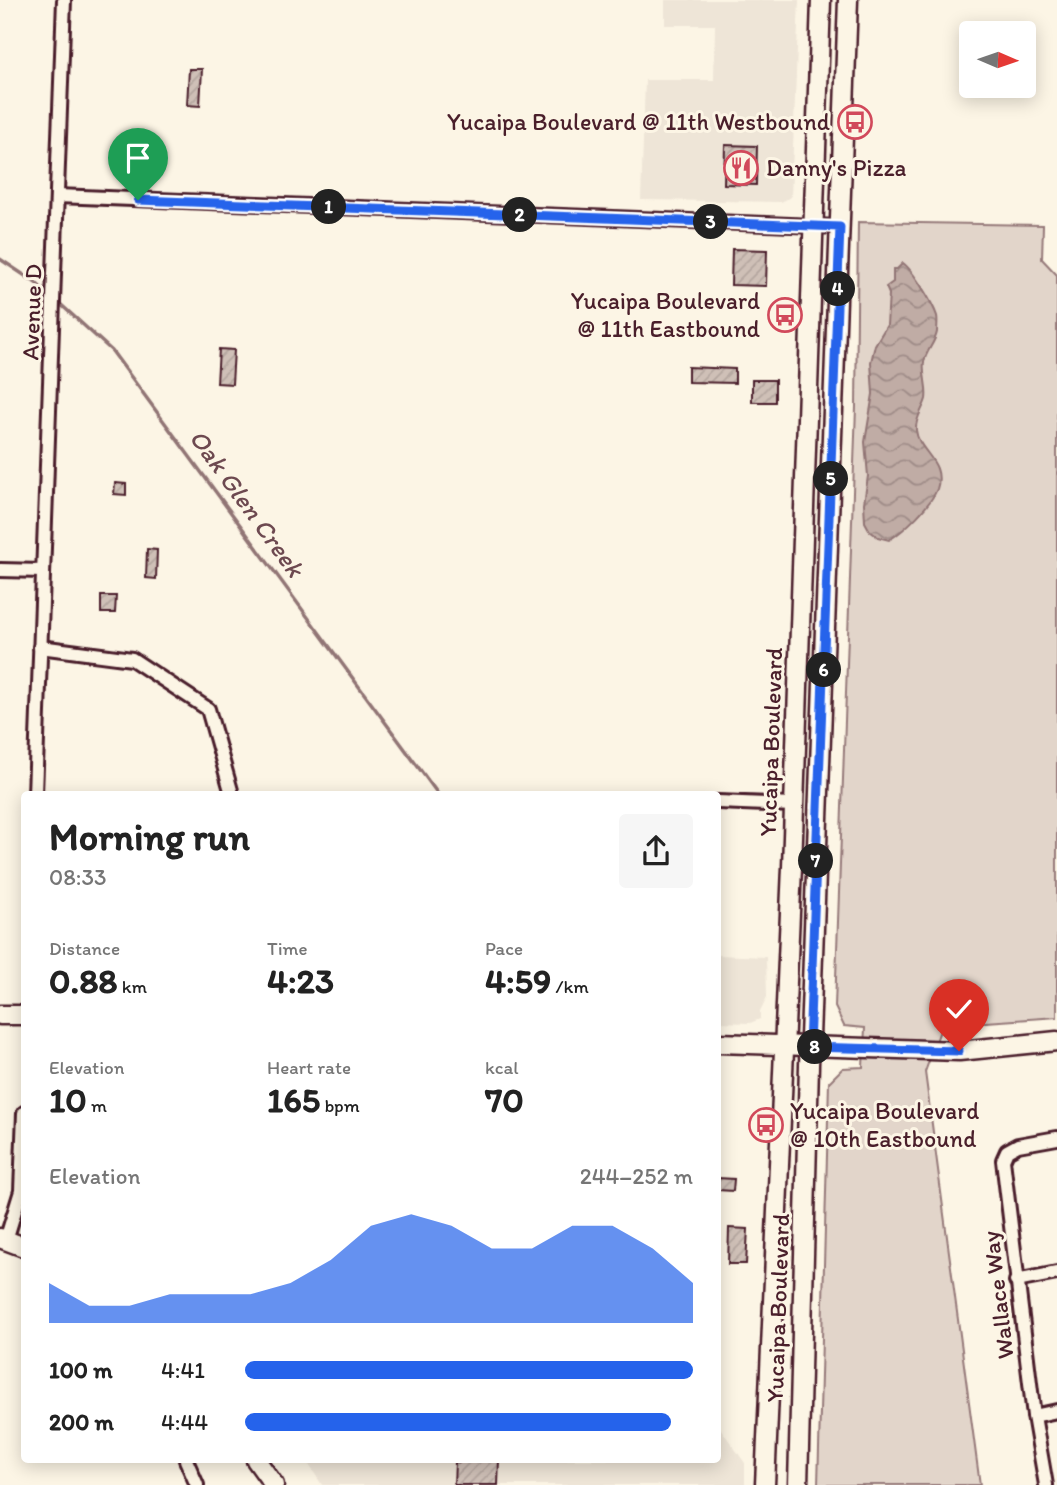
<!DOCTYPE html>
<meta charset="utf-8">
<style>
body{margin:0;font-family:Itim,sans-serif;background:#f6f6f6;color:#222;height:100vh;display:flex;flex-direction:column;font-size:26px;white-space:nowrap}
*{box-sizing:border-box;margin:0}
p{font-size:23px;color:#767676}
.icon{flex:none;width:38px;height:38px;fill:none;stroke:currentColor;stroke-width:2;stroke-linecap:round;stroke-linejoin:round}
.map{position:relative;flex:1;overflow:hidden}
.drawer{position:absolute;left:21px;top:791px;width:700px;height:672px;display:flex;flex-direction:column;background:#fff;border-radius:7px;box-shadow:0 4px 18px #0003}
.drawer>*{flex:none}
.needle{width:46px;rotate:92deg}
.fabs{position:absolute;left:959px;top:21px;display:grid;gap:14px}
.fabs a{display:grid;place-items:center;width:77px;height:77px;border-radius:7px;background:#fff;box-shadow:0 4px 18px #0003;font-size:35px}
.pin{position:absolute;display:grid;place-items:center;width:60px;height:60px;color:#fff;margin:-72px -30px;border-radius:50% 50% 50% 0;rotate:-45deg;box-shadow:0 0 7px #0007}
.pin .icon{rotate:45deg}
.km{position:absolute;width:35px;height:35px;margin:-18px;border-radius:50%;background:#222;color:#fff;font-size:19px;line-height:35px;text-align:center}
.round{display:grid;place-items:center;flex:none;width:74px;height:74px;border-radius:7px;background:#f6f6f6}
.head{display:flex;align-items:center;justify-content:space-between;height:119px;padding:0 28px}
h1{font-size:38px;font-weight:700;line-height:52px}
.figures{display:grid;grid-template-columns:repeat(3,1fr);gap:10px;height:119px;padding:7px 28px}
.figures div{display:grid;align-content:center}
.figures b{font-size:35px;font-weight:700}
.figures small{font-size:19px;font-weight:400}
.figures p{font-size:19px}
.chart{height:196px;padding:14px 28px}
.chart p{display:flex;justify-content:space-between}
.chart svg{width:100%;height:126px;margin-top:7px;fill:#2563eb;opacity:.7}
ul{padding:0 28px;list-style:none;font-size:23px}
li{display:grid;grid-template-columns:112px 84px 1fr;align-items:center;height:52px}
li i{height:18px;border-radius:9px;background:#2563eb}
.map>svg:first-child{display:block}
</style>
<div class="map">
<svg width="1057" height="1485" viewBox="0 0 1057 1485">
<defs>
<pattern id="water-waves" width="16" height="10" patternUnits="userSpaceOnUse" patternTransform="scale(1.75)"><rect width="16" height="10" fill="#c0aca5"/><path d="M0 5q4-4 8 0t8 0" fill="none" stroke="#9e8b87"/></pattern>
<pattern id="building-hatch" width="6" height="6" patternUnits="userSpaceOnUse" patternTransform="scale(1.75)"><rect width="6" height="6" fill="#cfc0b7"/><path d="M-1 1l2-2M0 6l6-6M5 7l2-2" fill="none" stroke="#b3a59e"/></pattern>
</defs>
<rect width="100%" height="100%" fill="#fcf5e5"/>
<filter id="ink" filterUnits="userSpaceOnUse"><feTurbulence type="fractalNoise" baseFrequency=".0143" numOctaves="2"/><feDisplacementMap in="SourceGraphic" scale="14" xChannelSelector="R" yChannelSelector="G"/><feConvolveMatrix kernelMatrix="1 2 1 2 8 2 1 2 1" color-interpolation-filters="sRGB"/></filter>
<g filter="url(#ink)">
<g fill="#eee5d7">
<path d="M665,0H799L791,197L781,202L641,200L645,80H714L715,25H665Z"/>
<path d="M718,955L766,957L767,997L760,1011V1019L750,1023L718,1022Z"/>
<path d="M718,1425L745,1463V1485H322L306,1460H718Z"/>
</g>
<path fill="#e2d5ca" stroke="#967a7a" stroke-width="2" d="M858,222L1043,225L1042,259L1057,275V1017L942,1025L925,1072L980,1485H818L829,1082L843,1068L863,1067L865,1028L844,1026L835,1007L856,407Z"/>
<path fill="url(#water-waves)" stroke="#917474" stroke-width="2" d="M903,263C913,270 933,304 937,316C938,320 937,328 937,332C935,343 926,351 924,362C922,374 928,387 926,399C923,410 915,418 916,430C918,452 946,461 937,489C931,505 904,531 889,540L878,537L870,531L865,522L864,503L868,476L865,442L873,394L871,362L875,345L887,325L889,294L886,287L893,282V269H897Z"/>
<g fill="none" stroke-linecap="round" stroke-linejoin="round">
<g stroke="#917474" stroke-width="3.5">
<path d="M0,259L36,283L48,294"/>
<path d="M57,301L112,351L438,794"/>
</g>
</g>
<g fill="url(#building-hatch)" stroke="#4a1f2b" stroke-width="2">
<path d="M189,69H202L200,106L187,105Z"/>
<path d="M725,145L757,146L756,185L724,184Z"/>
<path d="M732,249L767,250L766,286L731,285Z"/>
<path d="M219,349L234,350L232,384L217,383Z"/>
<path d="M688,367L735,369V383L688,382Z"/>
<rect x="752" y="380" width="23" height="22"/>
<path d="M115,483L126,484V495L114,494Z"/>
<path d="M147,549L157,550L156,579L146,578Z"/>
<path d="M101,596H116L115,613H101Z"/>
<path d="M718,1178L734,1179L733,1191L718,1190Z"/>
<path d="M729,1228L748,1229L746,1264H728Z"/>
<path d="M461,1460H499L498,1485H454L455,1462H461Z"/>
</g>
<g fill="none" stroke-linecap="round" stroke-linejoin="round">
<g stroke="#4a1f2b" stroke-width="18">
<g id="street">
<path d="M57,196L840,227"/>
<path d="M0,570L43,571"/>
<path d="M40,647L132,659L208,709L232,794"/>
<path d="M35,794L64,0"/>
<path d="M718,802L794,805"/>
<path d="M6,1240L21,1191L24,1113"/>
<path d="M1016,1281L1057,1273"/>
<path d="M1034,1416L1057,1411"/>
<path d="M186,1460L197,1485"/>
<path d="M1046,1485L1034,1416L1003,1160L1007,1151L1018,1145L1057,1138"/>
</g>
</g>
<g stroke="#4a1f2b" stroke-width="23">
<g id="secondary">
<path d="M0,1015H24"/>
<path d="M718,1043L959,1051L1057,1041"/>
<path d="M0,1238L24,1247"/>
<path d="M256,1460L274,1485"/>
<path d="M765,1485L792,867L821,0"/>
<path d="M798,1485L809,1065L848,0"/>
</g>
</g>
<use href="#street" stroke="#fcf5e5" stroke-width="12"/>
<use href="#secondary" stroke="#fcf5e5" stroke-width="18"/>
</g>
</g>
<g fill="none" stroke-linecap="round" stroke-linejoin="round" filter="url(#ink)">
<g stroke="#fff" stroke-width="14">
<path id="route" d="M138,200L840,227L809,1047L959,1051"/>
</g>
<use href="#route" stroke="#2563eb" stroke-width="9"/>
</g>
<defs>
<g id="bus-ring" transform="scale(1.75)"><circle r="9.5" fill="#fcf5e5" stroke="#d1495b" stroke-width="1.5"/><path d="M-5-6H5V4H4V6H2V4H-2V6H-4V4H-5ZM-3.5-4V0h7V-4ZM-3.5 1.2v1.5H-2V1.2ZM2 1.2v1.5H3.5V1.2Z" fill="#d1495b"/></g>
<g id="restaurant-ring" transform="scale(1.75)"><circle r="9.5" fill="#fcf5e5" stroke="#d1495b" stroke-width="1.5"/><path d="M-5-6h1v4h1v-4h1v4h1v-4h1v5L-1.5 .5V6h-2V.5L-5-1ZM5-6V6H3V1.5H1.5Q1.5-4 5-6Z" fill="#d1495b"/></g>
</defs>
<g fill-rule="evenodd">
<use href="#bus-ring" x="855" y="122"/>
<use href="#restaurant-ring" x="741" y="168"/>
<use href="#bus-ring" x="785" y="315"/>
<use href="#bus-ring" x="766" y="1125"/>
</g>
<g text-anchor="middle" stroke-width="6" stroke-linejoin="round" paint-order="stroke">
<g font-size="24" fill="#4a1f2b" stroke="#fcf5e5" text-anchor="end">
<text x="830" y="130">Yucaipa Boulevard @ 11th Westbound</text>
<text x="766" y="176" text-anchor="start">Danny's Pizza</text>
<text x="760" y="309">Yucaipa Boulevard<tspan x="760" dy="28">@ 11th Eastbound</tspan></text>
<text x="790" y="1119" text-anchor="start">Yucaipa Boulevard<tspan x="790" dy="28">@ 10th Eastbound</tspan></text>
</g>
<g font-size="24" fill="#4a1f2b" stroke="#fcf5e5">
<text transform="translate(32 312) rotate(-88)" y="8">Avenue D</text>
<text transform="translate(771 742) rotate(-88)" y="8">Yucaipa Boulevard</text>
<text transform="translate(998 1295) rotate(-97)" y="8">Wallace Way</text>
<text transform="translate(778 1308) rotate(-88)" y="8">Yucaipa Boulevard</text>
</g>
<g font-size="26" font-style="italic" fill="#6d4950" stroke="#fcf5e5">
<text transform="translate(247 503) rotate(54)" y="9">Oak Glen Creek</text>
</g>
</g>
</svg>
<div class="fabs">
<a><svg class="needle" viewBox="-14 -14 28 28"><path d="M0-13l5 13h-10z" fill="#e53935"/><path d="M0 13l5-13h-10z" fill="#767676"/></svg></a>
</div>
<div class="pin" style="left:138px;top:200px;background:#1e9e55"><svg class="icon" aria-label="arrive" viewBox="0 0 24 24"><path d="M6 21V4h12l-3 4 3 4H6"/></svg></div>
<div class="pin" style="left:959px;top:1051px;background:#d93025"><svg class="icon" aria-label="check" viewBox="0 0 24 24"><path d="M5 12l5 5 9-10"/></svg></div>
<b class="km" style="left:329px;top:207px">1</b>
<b class="km" style="left:520px;top:215px">2</b>
<b class="km" style="left:711px;top:222px">3</b>
<b class="km" style="left:838px;top:289px">4</b>
<b class="km" style="left:831px;top:479px">5</b>
<b class="km" style="left:824px;top:670px">6</b>
<b class="km" style="left:816px;top:861px">7</b>
<b class="km" style="left:815px;top:1047px">8</b>
<section class="drawer">
<div class="head"><div><h1>Morning run</h1><p>08:33</p></div><a class="round"><svg class="icon" aria-label="share" viewBox="0 0 24 24"><path d="M12 15V3M7 8l5-5 5 5M5 13v7h14v-7"/></svg></a></div>
<div class="figures">
<div><p>Distance</p><b>0.88<small> km</small></b></div>
<div><p>Time</p><b>4:23</b></div>
<div><p>Pace</p><b>4:59<small> /km</small></b></div>
</div>
<div class="figures">
<div><p>Elevation</p><b>10<small> m</small></b></div>
<div><p>Heart rate</p><b>165<small> bpm</small></b></div>
<div><p>kcal</p><b>70</b></div>
</div>
<div class="chart"><p><span>Elevation</span>244–252 m</p>
<svg viewBox="0 0 160 44" preserveAspectRatio="none"><path d="M0 44V30L10 38L20 38L30 34L40 34L50 34L60 30L70 22L80 10L90 6L100 10L110 18L120 18L130 10L140 10L150 18L160 30V44z"/></svg>
</div>
<ul>
<li><b>100 m</b>4:41<i style="width:100%"></i></li>
<li><b>200 m</b>4:44<i style="width:95%"></i></li>
</ul>
</section>
</div>
